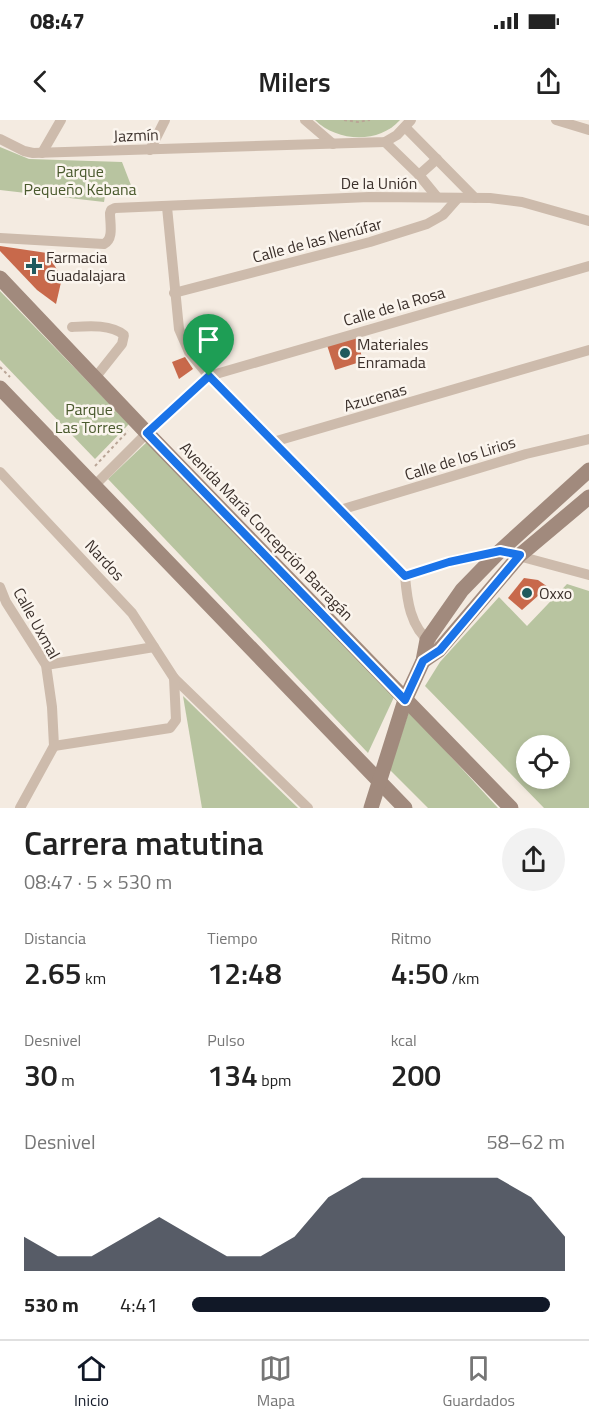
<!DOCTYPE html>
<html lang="es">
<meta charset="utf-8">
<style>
body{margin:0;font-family:"Titillium Web",sans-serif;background:#f2f2f2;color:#222;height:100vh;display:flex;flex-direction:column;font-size:22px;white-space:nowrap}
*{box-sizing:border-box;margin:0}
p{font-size:20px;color:#767676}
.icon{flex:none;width:33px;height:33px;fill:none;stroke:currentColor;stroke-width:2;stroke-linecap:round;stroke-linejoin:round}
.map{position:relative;height:688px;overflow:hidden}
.panel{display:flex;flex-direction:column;background:#fff;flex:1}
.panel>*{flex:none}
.tools{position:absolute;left:516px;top:615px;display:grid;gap:12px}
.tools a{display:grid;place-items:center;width:54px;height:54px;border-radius:50%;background:#fff;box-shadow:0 3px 9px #0003;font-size:30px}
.pin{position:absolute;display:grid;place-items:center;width:51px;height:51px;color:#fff;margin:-62px -26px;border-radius:50% 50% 50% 0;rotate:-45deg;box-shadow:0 0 6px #0007}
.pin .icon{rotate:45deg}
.round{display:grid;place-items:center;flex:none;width:63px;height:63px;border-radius:32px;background:#f2f2f2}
.summary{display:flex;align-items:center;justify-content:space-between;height:102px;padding:0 24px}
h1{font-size:33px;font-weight:600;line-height:45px}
.figures{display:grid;grid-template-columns:repeat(3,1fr);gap:9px;height:102px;padding:6px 24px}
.figures div{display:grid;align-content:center}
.figures b{font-size:30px;font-weight:600}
.figures small{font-size:16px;font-weight:400}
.figures p{font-size:16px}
.chart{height:168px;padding:12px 24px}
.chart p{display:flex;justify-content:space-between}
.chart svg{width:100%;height:108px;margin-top:6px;fill:#111827;opacity:.7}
ul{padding:0 24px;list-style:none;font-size:20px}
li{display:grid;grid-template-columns:96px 72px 1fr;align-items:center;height:45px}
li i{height:15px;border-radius:8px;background:#111827}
.status{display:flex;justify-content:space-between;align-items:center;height:42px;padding:0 30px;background:#fff;direction:ltr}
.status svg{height:16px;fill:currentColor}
header{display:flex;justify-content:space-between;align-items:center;height:78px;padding:0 24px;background:#fff;font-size:27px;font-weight:600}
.tab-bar{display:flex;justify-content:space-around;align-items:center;height:84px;border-top:2px solid #e0e0e0;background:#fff;font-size:16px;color:#767676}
.tab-bar a{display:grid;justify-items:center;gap:3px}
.tab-bar .active{color:#111827}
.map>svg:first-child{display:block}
</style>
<div class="status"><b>08:47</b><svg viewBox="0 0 49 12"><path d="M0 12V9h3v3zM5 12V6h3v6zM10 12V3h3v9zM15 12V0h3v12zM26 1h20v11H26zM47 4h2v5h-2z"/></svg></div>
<header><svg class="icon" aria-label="back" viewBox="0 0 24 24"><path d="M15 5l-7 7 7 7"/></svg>Milers<svg class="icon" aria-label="share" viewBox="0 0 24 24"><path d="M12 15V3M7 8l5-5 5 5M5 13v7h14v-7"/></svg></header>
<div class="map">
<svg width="589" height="688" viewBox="0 0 589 688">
<rect width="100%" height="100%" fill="#f4ebe1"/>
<g fill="#b8c4a0" fill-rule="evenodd">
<path d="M315,0H400C379,24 337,22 315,0Z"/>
<path d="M0,27L29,39L122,42L134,73L106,70L104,82L0,70Z"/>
<path d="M0,171L129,304L95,339L0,240Z"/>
<path d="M149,320L394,577L368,633L108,359Z"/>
<path d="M567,464L589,471V688H544L425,566L440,542L499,477L527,506ZM526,626H560V658H526Z"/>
<path d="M183,576L298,688H202Z"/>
<path d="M409,591L498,688H428L390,650Z"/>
</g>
<g fill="#c8694b">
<path d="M0,126L47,133L62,158L56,184L37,170L0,131Z"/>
<path d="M356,215L363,241L335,250L327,225Z"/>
<path d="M185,237L193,249L179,259L172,242Z"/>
<path d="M524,458L538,460L548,467L522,490L508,478Z"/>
</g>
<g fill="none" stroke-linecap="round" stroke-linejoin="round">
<g stroke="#b9a596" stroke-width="2" stroke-dasharray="3 3" stroke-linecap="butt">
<path d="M344,0L358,2L370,0"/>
<path d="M0,247L10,257"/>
<path d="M95,346L128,311"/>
</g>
<g stroke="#cdbbac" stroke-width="10">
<path d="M305,0L333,24"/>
<path d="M556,0L589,10"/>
<path d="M405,7L475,78"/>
<path d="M0,19L24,31L33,33L385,22L397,15L411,0"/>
<path d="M385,22L419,55L437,77"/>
<path d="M150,30L165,0"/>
<path d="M42,33L61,0"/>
<path d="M419,55L437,39"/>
<path d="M167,87L179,209L189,232L209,256L405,456"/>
<path d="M0,118L104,124C114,119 110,104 110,93L111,90L115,88L369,77L490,78L522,82L589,101"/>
<path d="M174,173L370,122L427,104L443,95L458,78"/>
<path d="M72,207C88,206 111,204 124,215L122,224L95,258"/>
<path d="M273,322L589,230"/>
<path d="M0,352L132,493L174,558L308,688"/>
<path d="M94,366L147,313L209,256L589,146"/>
<path d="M340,390L526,334L589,319"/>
<path d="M405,456L449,442L500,431L589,455"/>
<path d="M405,456C407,480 410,507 431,523"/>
<path d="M0,467L6,482L46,545L52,587L54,626L20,688"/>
<path d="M46,545L154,527"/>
<path d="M54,626L170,608L176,600L174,558"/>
</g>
<g stroke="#a18a7d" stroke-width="15">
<path d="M0,158L147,313L511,688"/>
<path d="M0,268L405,688"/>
<path d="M423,541L439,530L520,435L589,377"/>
<path d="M371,688L405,580L423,541L427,520L462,470L500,431L589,350"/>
</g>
</g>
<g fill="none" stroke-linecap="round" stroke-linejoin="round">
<g stroke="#fff" stroke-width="12">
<path id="route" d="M209,256L405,456L449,442L500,431L520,435L440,530L423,541L405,580L147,313Z"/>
</g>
<use href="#route" stroke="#1a73e8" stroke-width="8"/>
</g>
<g fill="#1f5a5e" stroke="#fbf5ee" stroke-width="2">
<path d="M31 137h6v6h6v6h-6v6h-6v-6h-6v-6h6z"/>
<circle cx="345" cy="233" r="6"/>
<circle cx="527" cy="473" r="6"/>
</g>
<g text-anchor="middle" stroke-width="5" stroke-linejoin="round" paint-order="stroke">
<g font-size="16" fill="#3b302b" stroke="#fbf5ee">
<text transform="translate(136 15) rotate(-2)" y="6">Jazmín</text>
<text x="379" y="69">De la Unión</text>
<text transform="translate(317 120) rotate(-15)" y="6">Calle de las Nenúfar</text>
<text transform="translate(394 186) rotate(-16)" y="6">Calle de la Rosa</text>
<text transform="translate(375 277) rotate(-16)" y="6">Azucenas</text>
<text transform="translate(460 338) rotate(-17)" y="6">Calle de los Lirios</text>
<text transform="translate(267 411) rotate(46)" y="6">Avenida María Concepción Barragán</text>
<text transform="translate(105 440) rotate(47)" y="6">Nardos</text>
<text transform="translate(37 503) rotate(61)" y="6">Calle Uxmal</text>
</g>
<g font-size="16" fill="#4a5a2e" stroke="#fbf5ee">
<text x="80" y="57">Parque<tspan x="80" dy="18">Pequeño Kebana</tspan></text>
<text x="89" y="295">Parque<tspan x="89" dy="18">Las Torres</tspan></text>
</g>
<g font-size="16" fill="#3b302b" stroke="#fbf5ee" text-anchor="start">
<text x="46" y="143">Farmacia<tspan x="46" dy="18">Guadalajara</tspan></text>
<text x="357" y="230">Materiales<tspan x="357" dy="18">Enramada</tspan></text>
<text x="539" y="479">Oxxo</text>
</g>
</g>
</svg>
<div class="tools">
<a><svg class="icon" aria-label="locate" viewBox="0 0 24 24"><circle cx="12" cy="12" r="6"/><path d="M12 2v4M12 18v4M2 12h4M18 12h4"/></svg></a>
</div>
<div class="pin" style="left:209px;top:256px;background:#1e9e55"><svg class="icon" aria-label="arrive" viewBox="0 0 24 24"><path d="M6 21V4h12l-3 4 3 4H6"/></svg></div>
</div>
<section class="panel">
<div class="summary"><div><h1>Carrera matutina</h1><p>08:47 · 5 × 530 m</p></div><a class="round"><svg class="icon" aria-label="share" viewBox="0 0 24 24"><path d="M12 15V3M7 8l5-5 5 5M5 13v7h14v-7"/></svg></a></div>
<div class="figures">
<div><p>Distancia</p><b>2.65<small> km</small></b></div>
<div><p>Tiempo</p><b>12:48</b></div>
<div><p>Ritmo</p><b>4:50<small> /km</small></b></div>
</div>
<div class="figures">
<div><p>Desnivel</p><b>30<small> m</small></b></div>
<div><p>Pulso</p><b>134<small> bpm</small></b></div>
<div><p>kcal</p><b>200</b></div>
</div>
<div class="chart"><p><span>Desnivel</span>58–62 m</p>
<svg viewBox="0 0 160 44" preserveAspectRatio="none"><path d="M0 44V30L10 38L20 38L30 30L40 22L50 30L60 38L70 38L80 30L90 14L100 6L110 6L120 6L130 6L140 6L150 14L160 30V44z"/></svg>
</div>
<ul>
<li><b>530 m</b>4:41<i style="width:96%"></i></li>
</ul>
</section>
<nav class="tab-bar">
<a class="active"><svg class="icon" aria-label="home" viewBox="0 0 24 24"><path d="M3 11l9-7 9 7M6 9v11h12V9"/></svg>Inicio</a>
<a><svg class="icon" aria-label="map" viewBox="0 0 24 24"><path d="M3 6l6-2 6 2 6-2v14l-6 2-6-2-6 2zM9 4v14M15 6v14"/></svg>Mapa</a>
<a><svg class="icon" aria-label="saved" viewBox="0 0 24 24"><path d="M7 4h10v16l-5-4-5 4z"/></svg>Guardados</a>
</nav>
